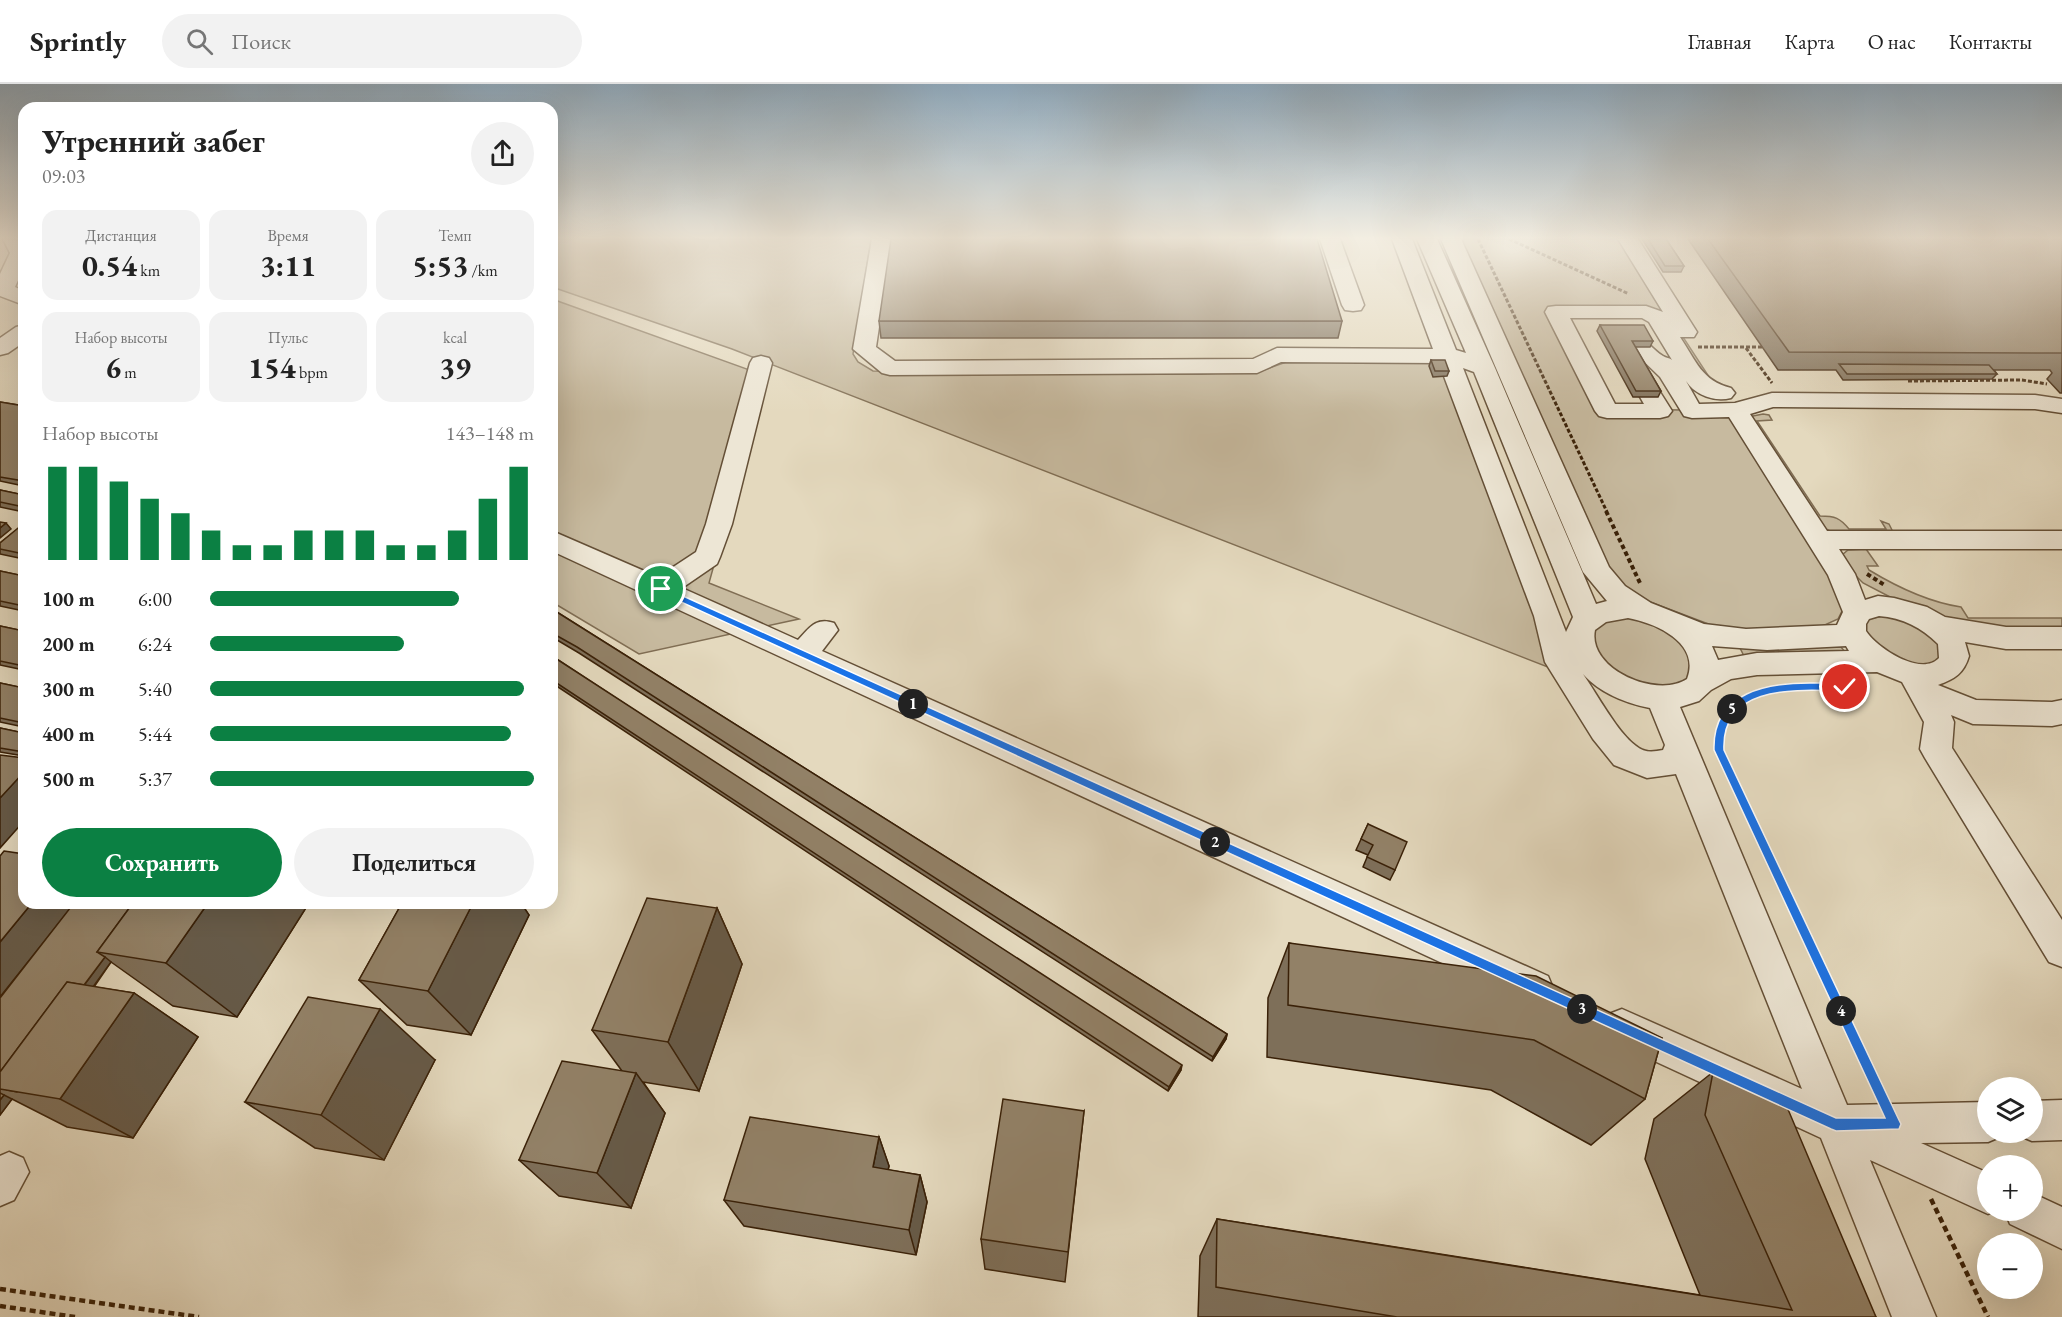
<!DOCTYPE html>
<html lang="ru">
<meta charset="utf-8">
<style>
body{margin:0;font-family:"EB Garamond",serif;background:#f2f2f2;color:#222;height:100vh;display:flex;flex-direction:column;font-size:22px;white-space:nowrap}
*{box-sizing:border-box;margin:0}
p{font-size:20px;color:#767676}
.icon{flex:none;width:33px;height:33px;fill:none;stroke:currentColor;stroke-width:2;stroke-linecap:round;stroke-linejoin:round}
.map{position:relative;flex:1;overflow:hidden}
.side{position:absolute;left:18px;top:18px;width:540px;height:807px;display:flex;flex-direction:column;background:#fff;border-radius:18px;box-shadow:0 6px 24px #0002}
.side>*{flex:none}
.tools{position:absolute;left:1977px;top:993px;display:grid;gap:12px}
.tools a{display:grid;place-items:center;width:66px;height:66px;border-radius:50%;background:#fff;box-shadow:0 6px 24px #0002;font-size:30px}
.pin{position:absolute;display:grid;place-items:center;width:51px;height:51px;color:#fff;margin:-26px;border:3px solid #fff;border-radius:50%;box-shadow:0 2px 6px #0007}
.km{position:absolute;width:30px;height:30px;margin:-15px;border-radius:50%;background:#222;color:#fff;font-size:16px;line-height:30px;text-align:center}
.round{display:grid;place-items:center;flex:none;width:63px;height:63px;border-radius:32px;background:#f2f2f2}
.summary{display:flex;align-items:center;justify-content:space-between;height:102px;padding:0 24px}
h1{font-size:33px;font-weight:700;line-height:45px}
.stats{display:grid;grid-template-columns:repeat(3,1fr);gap:9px;height:102px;padding:6px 24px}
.stats div{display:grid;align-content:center;border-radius:15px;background:#f2f2f2;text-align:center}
.stats b{font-size:30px;font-weight:700}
.stats small{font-size:16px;font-weight:400}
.stats p{font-size:16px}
.chart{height:168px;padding:12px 24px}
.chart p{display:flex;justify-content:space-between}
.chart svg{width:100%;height:108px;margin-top:6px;stroke:#0b8043;stroke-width:6}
.cta{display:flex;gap:12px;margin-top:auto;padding:12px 24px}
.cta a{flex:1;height:69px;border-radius:36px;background:#0b8043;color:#fff;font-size:24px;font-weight:700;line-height:69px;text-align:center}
.cta a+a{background:#f2f2f2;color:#222}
ul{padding:0 24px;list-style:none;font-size:20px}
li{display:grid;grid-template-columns:96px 72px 1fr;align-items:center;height:45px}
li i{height:15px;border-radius:8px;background:#0b8043}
header{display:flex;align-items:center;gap:36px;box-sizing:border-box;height:84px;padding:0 30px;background:#fff;border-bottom:2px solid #e0e0e0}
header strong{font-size:28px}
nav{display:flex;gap:33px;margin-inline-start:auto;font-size:21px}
.search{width:420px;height:54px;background:#f2f2f2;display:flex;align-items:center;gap:15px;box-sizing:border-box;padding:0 21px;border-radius:33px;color:#767676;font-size:22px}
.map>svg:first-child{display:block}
</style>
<header>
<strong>Sprintly</strong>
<div class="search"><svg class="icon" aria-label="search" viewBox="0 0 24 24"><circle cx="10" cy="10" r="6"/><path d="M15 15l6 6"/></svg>Поиск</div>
<nav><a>Главная</a><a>Карта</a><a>О нас</a><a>Контакты</a></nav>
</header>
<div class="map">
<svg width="2062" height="1233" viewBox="0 0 2062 1233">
<rect width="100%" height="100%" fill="#e4d9be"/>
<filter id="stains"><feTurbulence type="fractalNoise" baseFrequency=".00333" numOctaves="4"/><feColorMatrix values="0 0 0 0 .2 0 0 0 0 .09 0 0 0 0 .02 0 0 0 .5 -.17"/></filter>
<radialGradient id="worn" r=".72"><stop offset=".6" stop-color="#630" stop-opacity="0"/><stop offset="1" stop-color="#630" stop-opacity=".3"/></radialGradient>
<g fill="#c7ba9f" stroke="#806e54" stroke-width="1.5">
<path d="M552,155H871L853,270L858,278L873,287L1201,290L1261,287L1295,275L1445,277L1558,587L732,265L552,203Z"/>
<path d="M1457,155H1619L1715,302L1706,298L1666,232L1555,224L1598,325L1684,326L1731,331L1840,504L1844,523L1838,535L1816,545L1731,546L1711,541L1629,510L1618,502Z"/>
<path d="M552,215L766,292L709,499L799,535L639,570L552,518Z"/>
<path d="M1763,330L1769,331L1772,336L1757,337L1820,432C1835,432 1840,434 1849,445H1886L1881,437L1889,440L1892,446L1887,450H1836L1824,444L1750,335L1753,332Z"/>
<path d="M1866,465L1878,482H1867L1869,486C1897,503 1928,518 1961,523L1968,534H2062V547H1973L1915,521L1892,514L1863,499L1850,486L1842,471L1848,466Z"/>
<path d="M1888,531L1915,539L1943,563L1936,585L1884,576L1862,542L1868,535Z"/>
<path d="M1606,533L1653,535L1693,568L1686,600L1658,607L1605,587L1590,545Z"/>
<path d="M1742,563H1841L1846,569L1744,572L1740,564Z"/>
</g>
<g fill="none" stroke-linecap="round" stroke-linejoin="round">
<g stroke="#644f36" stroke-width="3">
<g id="minor">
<path d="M3,155L24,157V183L15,203L24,207V221L0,212V190L10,169Z"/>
<path d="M872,155H892L876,263L895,277L1253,275L1277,264L1433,265L1392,155H1412L1456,266L1466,269L1417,155H1437L1495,284L1596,520L1607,517L1583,488L1441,155H1461L1609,483L1625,502L1651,519L1704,540L1746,545L1837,541L1843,528L1828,491L1729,333L1692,334L1684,332L1660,293L1629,263L1632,258C1649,254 1651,265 1663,272C1666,274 1670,274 1672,276L1649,238L1642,234H1570L1615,320H1644L1640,313L1644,308L1652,306L1660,308L1672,327L1668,332L1660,334H1607L1599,332L1595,327L1545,228L1548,223L1556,222H1646L1663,228L1618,155H1638L1697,248L1694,253H1680C1696,277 1702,297 1731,304L1735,309L1731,314C1715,318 1696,312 1686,297L1699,320L1735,319L1772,309L2035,311L2062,315V329L2035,325L1773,323L1750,330L1827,447H2062V465H1839L1855,490L1865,516L1878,512L1894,514L1927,523L1945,533L2006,543H2062V565H2006L1965,558L1969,572C1964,589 1955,595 1938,601L1976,616L2052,618L2062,616V640L2052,642L1973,640L1951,631L1954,638L1952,664L2062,836V883L2049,878L1925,674L1920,665L1924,638L1902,598L1877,588L1757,591L1731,595L1711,606L1699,617L1680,623L1847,1021L1988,1018V1048H2003L2002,1052L1988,1058L1921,1059L1988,1089V1126H1997L1988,1130L1870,1076L1936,1233H1892L1821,1054L1609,956L1603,943L1609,930L1622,925L1802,1005L1676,690L1647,694L1614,681L1593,655L1550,586L1545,578L1534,532L1439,279L1281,278L1257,289L890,291L882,289L853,265ZM1463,284L1474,288L1573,533L1566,548ZM1879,532C1903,534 1921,543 1938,560L1939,574C1921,593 1877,564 1866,547V540L1869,535ZM1628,534C1656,539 1701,559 1687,595C1657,615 1587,585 1595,546L1606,538ZM1712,562L1767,566L1846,562L1849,567L1757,569L1718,576ZM1583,590C1600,609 1625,619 1650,624L1665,661L1663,666C1653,668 1644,669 1636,662C1617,648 1597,610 1583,590Z"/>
<path d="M1320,155H1340L1364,221L1361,226L1353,227L1345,226L1342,221Z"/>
<path d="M24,241V258L8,269L0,271V254L16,243Z"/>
<path d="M761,272L769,274L772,279L732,440L720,473L717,480L682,504L798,556C810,543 816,533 834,539L838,546L822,567L1548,892L1553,904L1548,916L1535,921L1522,916L552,467V447L658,493L696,468L706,440L750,279L753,274Z"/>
<path d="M2062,1016V1056L2032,1057L2018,1051L2017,1048H2032V1017Z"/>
<path d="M9,1068L23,1074L29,1088L14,1116L0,1122V1072Z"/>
<path d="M2032,1109L2062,1123V1165L2010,1140L2004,1126H2032Z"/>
</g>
</g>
<g stroke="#3a2108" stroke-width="3" stroke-dasharray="4 2" stroke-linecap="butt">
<path d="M1478,155L1607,428"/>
<path d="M1509,155L1629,210"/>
<path d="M1698,263H1763"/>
<path d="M1746,264L1772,299"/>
<path d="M1908,297L2022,296L2047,300"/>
</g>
<g stroke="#3a2108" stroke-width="4" stroke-dasharray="4.5 3" stroke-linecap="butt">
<path d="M1606,427L1640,499"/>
<path d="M1867,490L1886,502"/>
<path d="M1810,603H1845"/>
<path d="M1773,780L1719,666C1721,619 1746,612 1787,603"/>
</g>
<g stroke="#3a2108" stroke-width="4.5" stroke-dasharray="6 4" stroke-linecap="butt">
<path d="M1772,778L1881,1011"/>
<path d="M1931,1115L1988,1233"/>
<path d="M0,1205L199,1233"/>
<path d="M0,1222L75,1233"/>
</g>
<use href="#minor" fill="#ede6d5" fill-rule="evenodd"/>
</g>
<g fill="#7e6f59" stroke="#3a2108" stroke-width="1.5">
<path d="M1642,155H1666L1684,182L1681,188H1663Z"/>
<path d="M1688,155H2062V309H2060L2047,295L2052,289L2050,286H1994L1997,290L1992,295L1843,296L1836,286H1778Z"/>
<path d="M879,237H1342L1338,254H881Z"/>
<path d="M1600,241L1653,257L1650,263H1635L1661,307L1658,313H1633L1597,247Z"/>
<path d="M1431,276L1449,287L1447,292L1433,293L1429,282Z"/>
<path d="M0,318L24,322V402L0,397Z"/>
<path d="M0,406L24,411V428L0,423Z"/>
<path d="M24,440V475L0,470V459Z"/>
<path d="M0,487L24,492V527L0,522Z"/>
<path d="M552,525L1227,950L1226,955L1212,977L579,569L552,553Z"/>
<path d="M0,542L24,547V586L0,581Z"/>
<path d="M552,572L1181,986L1168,1007L552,599Z"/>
<path d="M0,599L24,604V643L0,638Z"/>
<path d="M0,644L24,649V672L0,668Z"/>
<path d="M1368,740L1395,786L1390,796L1363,783L1368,771L1356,766Z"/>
<path d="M0,772L24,819H309L237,933L173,922L111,878L94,903L134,909L198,953L133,1054L67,1043L12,1015L0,1031V914L39,865L0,913Z"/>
<path d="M402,819H521L529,831L471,951L407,941L359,896Z"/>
<path d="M717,824L742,880L699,1007L643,998L665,1029L631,1124L559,1112L519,1076L622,987L592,946Z"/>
<path d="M1289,859L1662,954L1645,1015L1591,1061L1491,1006L1267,973L1268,914Z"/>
<path d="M435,976L384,1076L315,1064L245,1018Z"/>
<path d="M1713,988L1876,1233H1198L1200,1172L1217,1135L1700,1211L1645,1075L1654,1035Z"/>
<path d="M1084,1027L1065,1198L985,1185L981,1155Z"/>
<path d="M879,1053L889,1082L888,1086L920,1091L927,1118L916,1171L744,1142L724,1116Z"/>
</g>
<g fill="#665a48" stroke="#3a2108" stroke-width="1.5">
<path d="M6,439L11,445L0,454V444Z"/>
<path d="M24,688V737L0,764V714Z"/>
<path d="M32,819H75L0,913V858Z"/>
<path d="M208,819H309L237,933L166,879Z"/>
<path d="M473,819H521L529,831L471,951L428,907Z"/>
<path d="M717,824L742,880L699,1007L668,958Z"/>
<path d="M105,873L111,878L17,1008L7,1006Z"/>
<path d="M134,909L198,953L133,1054L60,1015Z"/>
<path d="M380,925L435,976L384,1076L321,1031Z"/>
<path d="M1227,950L1226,955L1212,977L1213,973Z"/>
<path d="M1182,981L1181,986L1168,1007L1169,1003Z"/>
<path d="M636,989L665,1029L631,1124L597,1089Z"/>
<path d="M4,1011L12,1015L0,1031V1016Z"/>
<path d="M879,1053L889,1082L882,1111L873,1083Z"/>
<path d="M920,1091L927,1118L916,1171L909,1146Z"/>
</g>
<g fill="#928167" stroke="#3a2108" stroke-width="1.5">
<path d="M891,155H1317L1342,237H879Z"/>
<path d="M1648,155H1666L1684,182H1665Z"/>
<path d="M1708,155H2062V269L1789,268Z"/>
<path d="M1600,241H1644L1653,257H1632L1661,307H1636Z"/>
<path d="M1431,276H1445L1449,287H1435Z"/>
<path d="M1839,280L1989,281L1997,290H1847Z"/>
<path d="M0,318L24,322V397L0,393Z"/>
<path d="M0,406L24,411V423L0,418Z"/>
<path d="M0,438L6,439L0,444Z"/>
<path d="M23,440L24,470L0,465V459Z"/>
<path d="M0,487L24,492V522L0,517Z"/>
<path d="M552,525L1227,950L1213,973L577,563L552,549Z"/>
<path d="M0,542L24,547V582L0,577Z"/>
<path d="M552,572L1182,981L1169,1003L552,596Z"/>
<path d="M0,599L24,604V639L0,634Z"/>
<path d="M0,644L24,649V668L0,664Z"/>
<path d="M0,671L24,674V688L0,714Z"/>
<path d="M1368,740L1407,758L1395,786L1367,773L1373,761L1361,755Z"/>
<path d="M4,767L24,770V819H32L0,858V772Z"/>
<path d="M647,814L717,824L668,958L592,946Z"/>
<path d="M74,819H133L97,868L105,873L84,901L67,898L0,988V914Z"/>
<path d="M133,819H208L166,879L97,868Z"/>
<path d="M402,819H473L428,907L359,896Z"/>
<path d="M1289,859L1536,892L1662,954L1645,1015L1534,956L1288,921Z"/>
<path d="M67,898L134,909L60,1015L0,1005V988Z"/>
<path d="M308,913L380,925L321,1031L245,1018Z"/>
<path d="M562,977L636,989L597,1089L519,1076Z"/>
<path d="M1713,988L1787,1023L1876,1233H1397L1216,1203L1217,1135L1792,1226L1705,1031Z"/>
<path d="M0,1009L4,1011L0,1016Z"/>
<path d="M1003,1015L1084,1027L1068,1168L981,1155Z"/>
<path d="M750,1033L879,1053L873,1083L920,1091L909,1146L724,1116Z"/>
</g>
<linearGradient id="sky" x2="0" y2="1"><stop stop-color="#8faabe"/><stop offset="0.47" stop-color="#f3eee2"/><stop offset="1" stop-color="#f3eee2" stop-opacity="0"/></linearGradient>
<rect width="2062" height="328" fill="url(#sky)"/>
<path fill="#1a73e8" stroke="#fff" stroke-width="1.5" d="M661,502L1836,1034H1885L1714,666C1712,607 1769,598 1816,599C1826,599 1838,598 1848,600L1850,603L1845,607C1798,606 1721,599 1724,666L1899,1036L1901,1040L1899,1045L1836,1047L1831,1045L657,507L656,505Z"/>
<rect width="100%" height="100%" filter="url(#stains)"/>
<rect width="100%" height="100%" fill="url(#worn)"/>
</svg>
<div class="tools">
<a><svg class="icon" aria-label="layers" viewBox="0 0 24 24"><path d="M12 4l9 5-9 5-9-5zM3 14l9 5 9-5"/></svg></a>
<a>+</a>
<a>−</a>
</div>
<div class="pin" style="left:661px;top:505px;background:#1e9e55"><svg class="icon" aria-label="arrive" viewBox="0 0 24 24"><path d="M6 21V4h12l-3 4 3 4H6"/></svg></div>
<div class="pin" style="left:1845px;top:603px;background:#d93025"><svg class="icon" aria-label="check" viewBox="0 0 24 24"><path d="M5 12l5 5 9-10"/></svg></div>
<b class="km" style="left:913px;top:620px">1</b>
<b class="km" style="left:1215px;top:758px">2</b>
<b class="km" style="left:1582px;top:925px">3</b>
<b class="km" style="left:1841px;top:927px">4</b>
<b class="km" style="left:1732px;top:625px">5</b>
<section class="side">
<div class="summary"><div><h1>Утренний забег</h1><p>09:03</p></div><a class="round"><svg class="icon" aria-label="share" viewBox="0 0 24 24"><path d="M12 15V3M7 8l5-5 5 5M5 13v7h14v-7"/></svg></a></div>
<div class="stats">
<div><p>Дистанция</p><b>0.54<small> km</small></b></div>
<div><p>Время</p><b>3:11</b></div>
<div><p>Темп</p><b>5:53<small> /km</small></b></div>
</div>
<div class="stats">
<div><p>Набор высоты</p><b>6<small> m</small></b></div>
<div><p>Пульс</p><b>154<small> bpm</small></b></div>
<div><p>kcal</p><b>39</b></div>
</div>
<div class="chart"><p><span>Набор высоты</span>143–148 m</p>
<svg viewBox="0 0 160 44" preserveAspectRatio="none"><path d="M5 44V6M15 44V6M25 44V12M35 44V19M45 44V25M55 44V32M65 44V38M75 44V38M85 44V32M95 44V32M105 44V32M115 44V38M125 44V38M135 44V32M145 44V19M155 44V6"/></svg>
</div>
<ul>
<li><b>100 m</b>6:00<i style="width:77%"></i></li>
<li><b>200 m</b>6:24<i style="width:60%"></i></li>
<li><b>300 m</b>5:40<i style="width:97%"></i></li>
<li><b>400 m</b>5:44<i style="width:93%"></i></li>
<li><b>500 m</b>5:37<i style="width:100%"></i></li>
</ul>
<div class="cta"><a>Сохранить</a><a>Поделиться</a></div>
</section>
</div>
